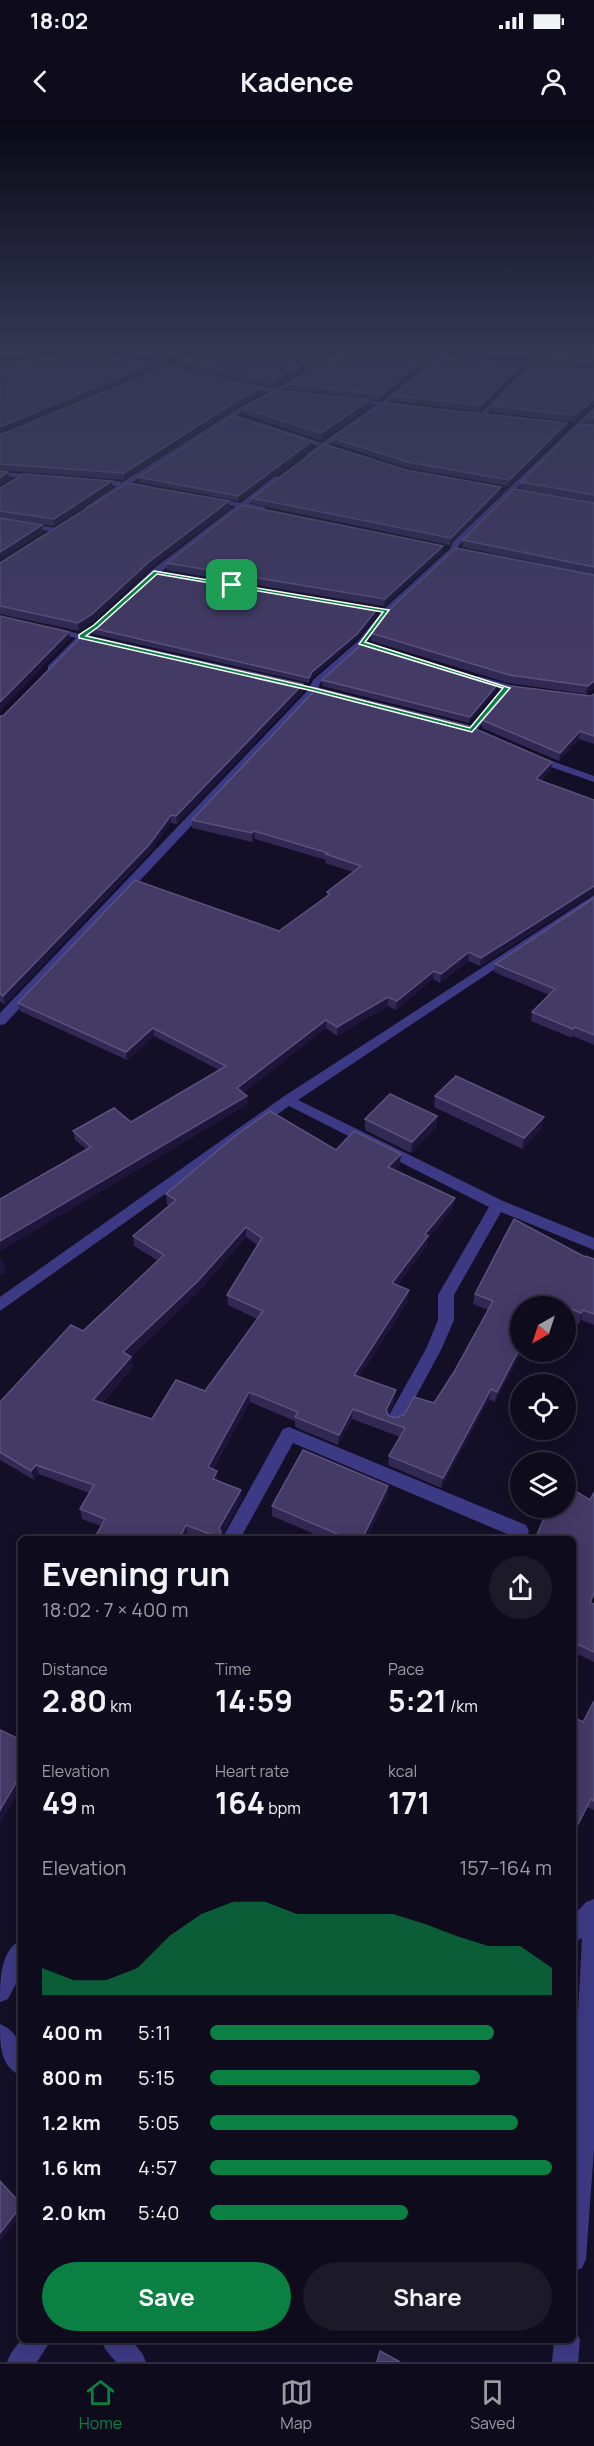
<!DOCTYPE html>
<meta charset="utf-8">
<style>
body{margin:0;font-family:Manrope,sans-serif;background:#1c1929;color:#f1f3f6;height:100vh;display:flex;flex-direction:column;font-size:22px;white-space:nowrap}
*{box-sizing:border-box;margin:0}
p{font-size:20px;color:#9b9ba3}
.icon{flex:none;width:33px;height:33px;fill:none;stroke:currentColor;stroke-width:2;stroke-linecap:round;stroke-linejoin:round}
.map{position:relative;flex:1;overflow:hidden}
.side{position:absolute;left:18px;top:1416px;width:558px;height:807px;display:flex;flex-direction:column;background:#0e0b1c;border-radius:9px;box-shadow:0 3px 15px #0003,0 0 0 2px #2e2b3b}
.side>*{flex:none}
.needle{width:39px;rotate:219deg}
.controls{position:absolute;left:510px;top:1176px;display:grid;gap:12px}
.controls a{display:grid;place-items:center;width:66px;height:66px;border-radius:50%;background:#0e0b1c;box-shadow:0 3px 15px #0003,0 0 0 2px #2e2b3b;font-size:30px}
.pin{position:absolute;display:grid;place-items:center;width:51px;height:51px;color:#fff;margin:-26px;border-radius:12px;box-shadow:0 3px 9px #0006}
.round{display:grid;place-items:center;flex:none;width:63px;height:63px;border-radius:32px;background:#1c1929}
.overview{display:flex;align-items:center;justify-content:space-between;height:102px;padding:0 24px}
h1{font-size:33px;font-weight:700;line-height:45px}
.figures{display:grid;grid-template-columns:repeat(3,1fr);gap:9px;height:102px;padding:6px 24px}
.figures div{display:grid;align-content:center}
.figures b{font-size:30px;font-weight:700}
.figures small{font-size:16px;font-weight:400}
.figures p{font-size:16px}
.chart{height:168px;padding:12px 24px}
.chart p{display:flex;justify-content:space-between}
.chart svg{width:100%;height:108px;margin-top:6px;fill:#0b8043;opacity:.7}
.primary-button{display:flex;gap:12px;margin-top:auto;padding:12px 24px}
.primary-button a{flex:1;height:69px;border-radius:36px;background:#0b8043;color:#fff;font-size:24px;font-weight:700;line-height:69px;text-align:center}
.primary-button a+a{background:#1c1929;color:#f1f3f6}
ul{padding:0 24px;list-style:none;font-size:20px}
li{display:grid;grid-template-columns:96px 72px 1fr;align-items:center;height:45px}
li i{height:15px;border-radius:8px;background:#0b8043}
.status{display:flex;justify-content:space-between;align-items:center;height:42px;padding:0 30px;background:#0e0b1c;direction:ltr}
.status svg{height:16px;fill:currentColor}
header{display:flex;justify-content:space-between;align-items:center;height:78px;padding:0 24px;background:#0e0b1c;font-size:27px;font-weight:700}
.menu{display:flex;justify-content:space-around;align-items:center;height:84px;border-top:2px solid #2e2b3b;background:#0e0b1c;font-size:16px;color:#9b9ba3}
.menu a{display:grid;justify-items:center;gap:3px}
.menu .on{color:#0b8043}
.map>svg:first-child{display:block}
</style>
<div class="status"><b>18:02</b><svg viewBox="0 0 49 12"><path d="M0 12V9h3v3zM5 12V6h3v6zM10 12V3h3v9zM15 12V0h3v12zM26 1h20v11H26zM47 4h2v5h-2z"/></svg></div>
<header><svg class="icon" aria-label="back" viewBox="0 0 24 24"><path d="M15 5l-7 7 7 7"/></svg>Kadence<svg class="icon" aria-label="person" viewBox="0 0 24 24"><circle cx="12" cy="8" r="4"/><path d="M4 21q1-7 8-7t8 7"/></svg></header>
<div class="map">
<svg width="594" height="2242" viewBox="0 0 594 2242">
<rect width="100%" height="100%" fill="#130f26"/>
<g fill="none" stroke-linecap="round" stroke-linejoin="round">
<g fill="#3d3a85" fill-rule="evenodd">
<path d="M347,226H355L283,270L295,273V275L278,273L236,295L322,323L376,285L350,282L348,279L382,282L449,226H456L389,282L405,285V287L384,286L328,325L333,327V329L324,328L313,338H307V334L318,326L232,298L131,363L147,365V369L125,367L91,390L84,388L117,366L91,363V359L123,362L239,288L270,272L241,266V264L276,269Z"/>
<path d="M547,226H554L536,244L594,251V255L533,248L484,296H480V294L527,247L502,244L500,241L530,244Z"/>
<path d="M134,240L184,250L187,252L184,254L132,243Z"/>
<path d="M594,287V293L459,425L456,432L390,493L364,525L320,563L317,572L5,904L0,905V893L309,569L313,560L358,521L384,489L450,429L453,422Z"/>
<path d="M0,352L40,355L44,357L40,359L0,356Z"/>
<path d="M275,356L282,358L249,384L265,387V391L244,388L158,454L120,490H114V486L152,450L236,386L206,381V377L241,383Z"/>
<path d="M0,399L55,408L59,410L55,412L0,403Z"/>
<path d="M48,506L80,514L84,510H90L89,515L105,521L101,524L84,520L54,550H48V546L76,518L45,511L44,509Z"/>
<path d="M478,556L533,571L528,574L509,571L475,612L472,613L467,610L501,569L475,561V557Z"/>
<path d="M535,635L594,656V662L531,640L530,638Z"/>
<path d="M594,775V783L298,980L503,1081L594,1118V1130L501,1092L454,1175V1200L441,1230L401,1304L395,1306L389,1304L387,1299L426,1229L438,1200V1175L489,1087L289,986L0,1191V1177L283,977Z"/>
<path d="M289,1307L526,1405L529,1411L526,1417L520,1419L514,1417L293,1323L240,1419H222L283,1309Z"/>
<path d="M594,1779V2029L586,2139L582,2148L573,2152V1986L582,1818L573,1823V1796L586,1782Z"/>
<path d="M21,1820V1854L8,1879L0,1882C0,1861 0,1830 21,1820Z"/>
<path d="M0,1904C24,1914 21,1934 21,1956C0,1946 0,1926 0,1904Z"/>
<path d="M573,2209L576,2211L580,2220L578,2242H552L554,2220H573Z"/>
<path d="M21,2220H51L37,2242H7L11,2233Z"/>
<path d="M101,2220H131L142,2233L146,2242H116L105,2229Z"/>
</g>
</g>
<g fill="#312854" fill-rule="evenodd">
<path d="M84,226H200L165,244Z"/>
<path d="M342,226L274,268L179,247L178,241Z"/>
<path d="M394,226H445L439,232Z"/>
<path d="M543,226L529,242L451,233L452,227Z"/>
<path d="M594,226V249L541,243V237Z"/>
<path d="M431,234L430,239L380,280L289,269V264Z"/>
<path d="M522,244L521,249L479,291L394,281V276Z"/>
<path d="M594,250V285H592L574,302L492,292V286Z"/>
<path d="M262,274L238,286L124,360L0,350V315Z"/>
<path d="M370,287L321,320L242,294V288Z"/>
<path d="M594,291V304L587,303L588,297Z"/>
<path d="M567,303L566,309L508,366L408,348L332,323V318Z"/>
<path d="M594,305V382L521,369V362Z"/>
<path d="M312,321V326L238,381L139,362V357Z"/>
<path d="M0,368H112L54,406L0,398Z"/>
<path d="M500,373L450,425L252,384V378Z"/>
<path d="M229,381L230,388L150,448L92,502L79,511L0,494V443Z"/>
<path d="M594,383V455L462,427L463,420Z"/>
<path d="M442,432L384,486L167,450V443Z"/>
<path d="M377,489V495L356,519L312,558L309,563L93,514L92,508Z"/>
<path d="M371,513L594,568L586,574L508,563L371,521Z"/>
<path d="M322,560L498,564L497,570L469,603L322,566Z"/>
<path d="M303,572L177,704L171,703L149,733L5,884L0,882V596Z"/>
<path d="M594,574V624L579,619L559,641L482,608V600L591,576Z"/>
<path d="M551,650L541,661L594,680V773L480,846L468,841L440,863L433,859L396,890L388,886L337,916L326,908L243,973L247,976L248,984L0,1131V1079L86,1029L75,1020L73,1011L131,1002L219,950L154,916L127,940L20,891L18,883L279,811L327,776V772L353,752L325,743L326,740L255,719L252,722L192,708V700Z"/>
<path d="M594,778V925L573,916L572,918L531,901L532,892L549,875L494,852L495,844Z"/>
<path d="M435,976L542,1008L522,1029L434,987Z"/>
<path d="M437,996L436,1007L411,1033L365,1010V999Z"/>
<path d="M336,1030L400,1045L394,1050L453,1088L428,1119L427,1126L397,1165L408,1181L359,1257L395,1280L388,1294L389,1296L395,1298L434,1283L454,1252L488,1190L473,1184L475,1174L585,1137L594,1139V1205L581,1200L579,1204L566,1198V1186H520L495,1282L489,1279L441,1368L388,1345L389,1336L400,1317L352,1299L338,1325L295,1307V1301L250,1282L213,1349L218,1361L241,1380L221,1416V1419H200L187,1414L101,1406L82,1399L80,1389L89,1373L39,1354L34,1360L0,1340V1282L83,1211L158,1141L134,1126L133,1116L169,1086L167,1085L166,1074ZM246,1117L257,1125L227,1175L228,1185L257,1199L205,1271L152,1299L102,1283L133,1247L131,1237L199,1171Z"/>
<path d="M388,1375L366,1419H326L272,1396V1386Z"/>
<path d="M590,1380V1483L594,1484V1542L573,1532V1419Z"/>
<path d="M594,1581V1690L587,1687L583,1602Z"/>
</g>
<g fill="#1d163a">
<path d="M55,226H79L43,236L0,242V236Z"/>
<path d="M187,226H200L165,244L164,238Z"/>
<path d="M333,226H342L274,268V261Z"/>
<path d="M440,226H445L439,232Z"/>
<path d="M539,226H543L529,242L530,236Z"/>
<path d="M431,234L430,239L380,280L381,275Z"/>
<path d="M152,244L153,250L0,314V307Z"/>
<path d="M522,244L521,249L479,291L480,285Z"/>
<path d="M262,268V274L238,286L124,360V353L238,280Z"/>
<path d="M593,279L592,285L574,302L575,295Z"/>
<path d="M370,280V287L321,320V313Z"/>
<path d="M567,303L566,309L508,366L509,360Z"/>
<path d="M312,321V326L238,381V376Z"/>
<path d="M8,352L9,359L0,365V358Z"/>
<path d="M112,361V368L54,406V399Z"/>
<path d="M501,367L500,373L450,425L451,418Z"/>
<path d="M229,381L230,388L150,448L92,502L79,511L78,503L150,441Z"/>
<path d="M42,405L43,412L0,440V432Z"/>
<path d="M443,426L442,432L384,486L385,479Z"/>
<path d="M377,489V495L356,519L312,558L309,563V558L312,552Z"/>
<path d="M69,512L70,519L0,591V582Z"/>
<path d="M594,561V568L586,574L588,566Z"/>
<path d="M303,564V572L177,704L176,696Z"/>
<path d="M498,564L497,570L469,603L470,597Z"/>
<path d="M580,611L579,619L559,641L560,633Z"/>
<path d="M552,642L551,650L535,667L536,659Z"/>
<path d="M171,695V703L149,733L5,884L3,876Z"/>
<path d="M254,711L255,719L252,722V713Z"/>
<path d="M594,766V773L480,846L481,838Z"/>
<path d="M469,832L468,841L440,863L441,854Z"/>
<path d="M434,851L433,859L396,890L397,881Z"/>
<path d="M388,877V886L337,916V907Z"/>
<path d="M326,900V908L238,977L237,968Z"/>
<path d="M153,908L154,916L127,940L126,932Z"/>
<path d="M247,976L248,984L0,1131V1121Z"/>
<path d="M437,996L436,1007L411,1033L412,1022Z"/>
<path d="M544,997L542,1008L522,1029L524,1018Z"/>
<path d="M401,1034L400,1045L387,1057L388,1047Z"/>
<path d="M455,1078L453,1088L428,1119L427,1126L391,1173L392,1163L425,1114Z"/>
<path d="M246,1107V1117L199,1171L125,1243L123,1232Z"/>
<path d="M2,1137L6,1152L0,1156V1138Z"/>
<path d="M409,1170L408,1181L354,1265V1255Z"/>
<path d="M583,1190L581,1200L579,1204L581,1193Z"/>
<path d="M520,1228V1232H522L495,1282L497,1272Z"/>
<path d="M131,1237L133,1247L95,1290L93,1280Z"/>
<path d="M491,1269L489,1279L441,1368L443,1358Z"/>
<path d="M396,1270L395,1280L385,1300L386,1290Z"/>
<path d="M249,1272L250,1282L208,1357V1347Z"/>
<path d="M353,1289L352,1299L338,1325L339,1315Z"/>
<path d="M36,1345L39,1354L34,1360L31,1351Z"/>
<path d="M217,1351L218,1361L213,1369V1359Z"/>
<path d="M388,1366V1375L366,1419H362Z"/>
<path d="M241,1370V1380L221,1416V1419H218L219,1408Z"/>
<path d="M186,1405L187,1414L185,1419H179Z"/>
<path d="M21,1654V1668L0,1704V1690Z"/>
<path d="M21,2086V2094L0,2122V2113Z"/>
</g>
<g fill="#433a66" stroke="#5a527e" stroke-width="1.5" fill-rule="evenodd">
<path d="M0,226H55L42,230L0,236Z"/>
<path d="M112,226H187L164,238Z"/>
<path d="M207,226H333L274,261L178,241Z"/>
<path d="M352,226H362L431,234L381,275L289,264Z"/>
<path d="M453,226H539L530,236L452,227Z"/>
<path d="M552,226H594V243L541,237Z"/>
<path d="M80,228L152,244L0,307V244L43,238Z"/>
<path d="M443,235L522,244L480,285L394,276Z"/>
<path d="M534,244L594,250V279L575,295L492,286Z"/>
<path d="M167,246L262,268L238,280L124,353L0,344V315Z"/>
<path d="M276,270L370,280L321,313L242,288Z"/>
<path d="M384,283L567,303L509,360L408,342L332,318Z"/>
<path d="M594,291V298L588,297Z"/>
<path d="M232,296L312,321L238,376L139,357Z"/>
<path d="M580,304L594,305V375L521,362Z"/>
<path d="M324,324L406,350L501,367L451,418L252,378Z"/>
<path d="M0,351L8,352L0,358Z"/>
<path d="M24,354L112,361L54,399L0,391V368Z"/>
<path d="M127,363L229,381L150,441L91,495L78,503L0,486V443Z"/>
<path d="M514,369L594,383V447L463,420Z"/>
<path d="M242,385L443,426L385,479L167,443Z"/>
<path d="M0,398L42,405L0,432Z"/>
<path d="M456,428L594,455V561L588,566L509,555L371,513L392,487Z"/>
<path d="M157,452L377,489L357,514L312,552L309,558L92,508Z"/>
<path d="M0,496L69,512L0,582Z"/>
<path d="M83,515L303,564L176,696L171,695L149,725L3,876L0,874V596H3Z"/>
<path d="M364,522L498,564L470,597L322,560Z"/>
<path d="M511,566L591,576L594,574V616L580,611L560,633L482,600Z"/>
<path d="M317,568L469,606L552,642L536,659L594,680V766L481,838L469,832L441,854L434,851L397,881L388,877L337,907L326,900L237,968L247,976L0,1121V1079L91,1027L73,1011L114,988L131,1002L226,946L153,908L126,932L18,883L135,760L279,811L330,774L327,772L361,746L326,734L328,733L254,711L252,713L192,700Z"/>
<path d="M594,778V915L575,907L573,909L532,892L555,869L495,844Z"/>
<path d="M456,956L544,997L524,1018L435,976Z"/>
<path d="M390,974L437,996L412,1022L365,999Z"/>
<path d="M270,991L336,1030L354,1011L401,1034L388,1047L455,1078L425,1114L428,1116L392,1163L409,1170L354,1255L396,1270L386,1290L389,1296L395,1298L404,1295L414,1277L434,1283L454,1252L493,1181L475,1174L514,1099L585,1137L586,1136L594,1139V1194L583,1190L581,1193L547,1179L542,1186H520V1228L497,1272L491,1269L443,1358L389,1336L405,1308L353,1289L339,1315L295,1297L298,1292L249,1272L208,1347L217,1351L213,1359L241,1370L219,1408L221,1412L218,1417L186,1405L179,1419H94L105,1399L80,1389L94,1365L36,1345L31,1351L0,1332V1282L71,1205L83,1211L164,1135L133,1116L176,1080L166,1074L235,1016ZM246,1107L262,1118L227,1175L263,1191L205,1271L176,1260L152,1299L93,1280L131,1237L123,1232L198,1161Z"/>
<path d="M303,1330L388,1366L362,1419H349L272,1386Z"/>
<path d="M567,1366L590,1380L594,1372V1473L590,1483L594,1484V1532L573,1522V1419H535L546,1394L551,1388H566V1368Z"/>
<path d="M594,1581V1681L591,1679L573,1714V1597L583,1602Z"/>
<path d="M0,1610L21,1620V1654L0,1690Z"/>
<path d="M0,2061L21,2084V2086L0,2113Z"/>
<path d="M380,2231L400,2242H377Z"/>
</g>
<linearGradient id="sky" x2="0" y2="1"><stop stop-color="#0a0815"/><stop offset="0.42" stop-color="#333752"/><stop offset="1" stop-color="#333752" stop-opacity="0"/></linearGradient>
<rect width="594" height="540" fill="url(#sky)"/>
<path fill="#0b8043" stroke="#fff" stroke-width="1.5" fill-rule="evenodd" d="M154,451L389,490L365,522L510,568L472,612L313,571L79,518V515L94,505ZM157,454L383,492L359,524L503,568L470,608L314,568L86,516L98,507Z"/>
</svg>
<div class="controls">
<a><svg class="needle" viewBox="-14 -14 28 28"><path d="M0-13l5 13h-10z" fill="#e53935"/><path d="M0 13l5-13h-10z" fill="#9b9ba3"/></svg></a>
<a><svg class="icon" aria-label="locate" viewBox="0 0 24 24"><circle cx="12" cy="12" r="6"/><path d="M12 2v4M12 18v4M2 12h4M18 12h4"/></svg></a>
<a><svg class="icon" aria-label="layers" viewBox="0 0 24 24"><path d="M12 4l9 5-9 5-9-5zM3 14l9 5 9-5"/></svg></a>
</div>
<div class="pin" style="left:232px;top:465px;background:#1e9e55"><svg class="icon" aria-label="arrive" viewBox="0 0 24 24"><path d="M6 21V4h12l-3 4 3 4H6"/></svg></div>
<section class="side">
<div class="overview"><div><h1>Evening run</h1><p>18:02 · 7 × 400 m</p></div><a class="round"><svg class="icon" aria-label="share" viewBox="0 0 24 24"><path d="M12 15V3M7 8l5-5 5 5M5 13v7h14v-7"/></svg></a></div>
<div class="figures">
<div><p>Distance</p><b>2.80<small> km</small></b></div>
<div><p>Time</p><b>14:59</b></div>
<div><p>Pace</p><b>5:21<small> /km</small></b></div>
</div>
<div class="figures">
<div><p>Elevation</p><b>49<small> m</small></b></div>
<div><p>Heart rate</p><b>164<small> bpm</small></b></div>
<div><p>kcal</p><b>171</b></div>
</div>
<div class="chart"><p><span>Elevation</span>157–164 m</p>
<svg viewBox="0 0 160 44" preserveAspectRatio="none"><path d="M0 44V33L10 38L20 38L30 33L40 20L50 11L60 6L70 6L80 11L90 11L100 11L110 11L120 15L130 20L140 24L150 24L160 33V44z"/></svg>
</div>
<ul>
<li><b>400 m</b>5:11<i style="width:83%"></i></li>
<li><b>800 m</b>5:15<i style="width:79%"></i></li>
<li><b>1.2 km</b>5:05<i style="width:90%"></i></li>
<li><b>1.6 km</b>4:57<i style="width:100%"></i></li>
<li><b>2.0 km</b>5:40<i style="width:58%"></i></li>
</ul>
<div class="primary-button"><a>Save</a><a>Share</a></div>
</section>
</div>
<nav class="menu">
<a class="on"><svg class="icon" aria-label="home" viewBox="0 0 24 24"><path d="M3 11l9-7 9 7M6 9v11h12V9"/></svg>Home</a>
<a><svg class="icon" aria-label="map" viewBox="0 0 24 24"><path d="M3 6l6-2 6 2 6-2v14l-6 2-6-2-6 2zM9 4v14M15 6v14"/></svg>Map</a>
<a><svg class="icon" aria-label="saved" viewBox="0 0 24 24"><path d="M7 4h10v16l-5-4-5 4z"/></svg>Saved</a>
</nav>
